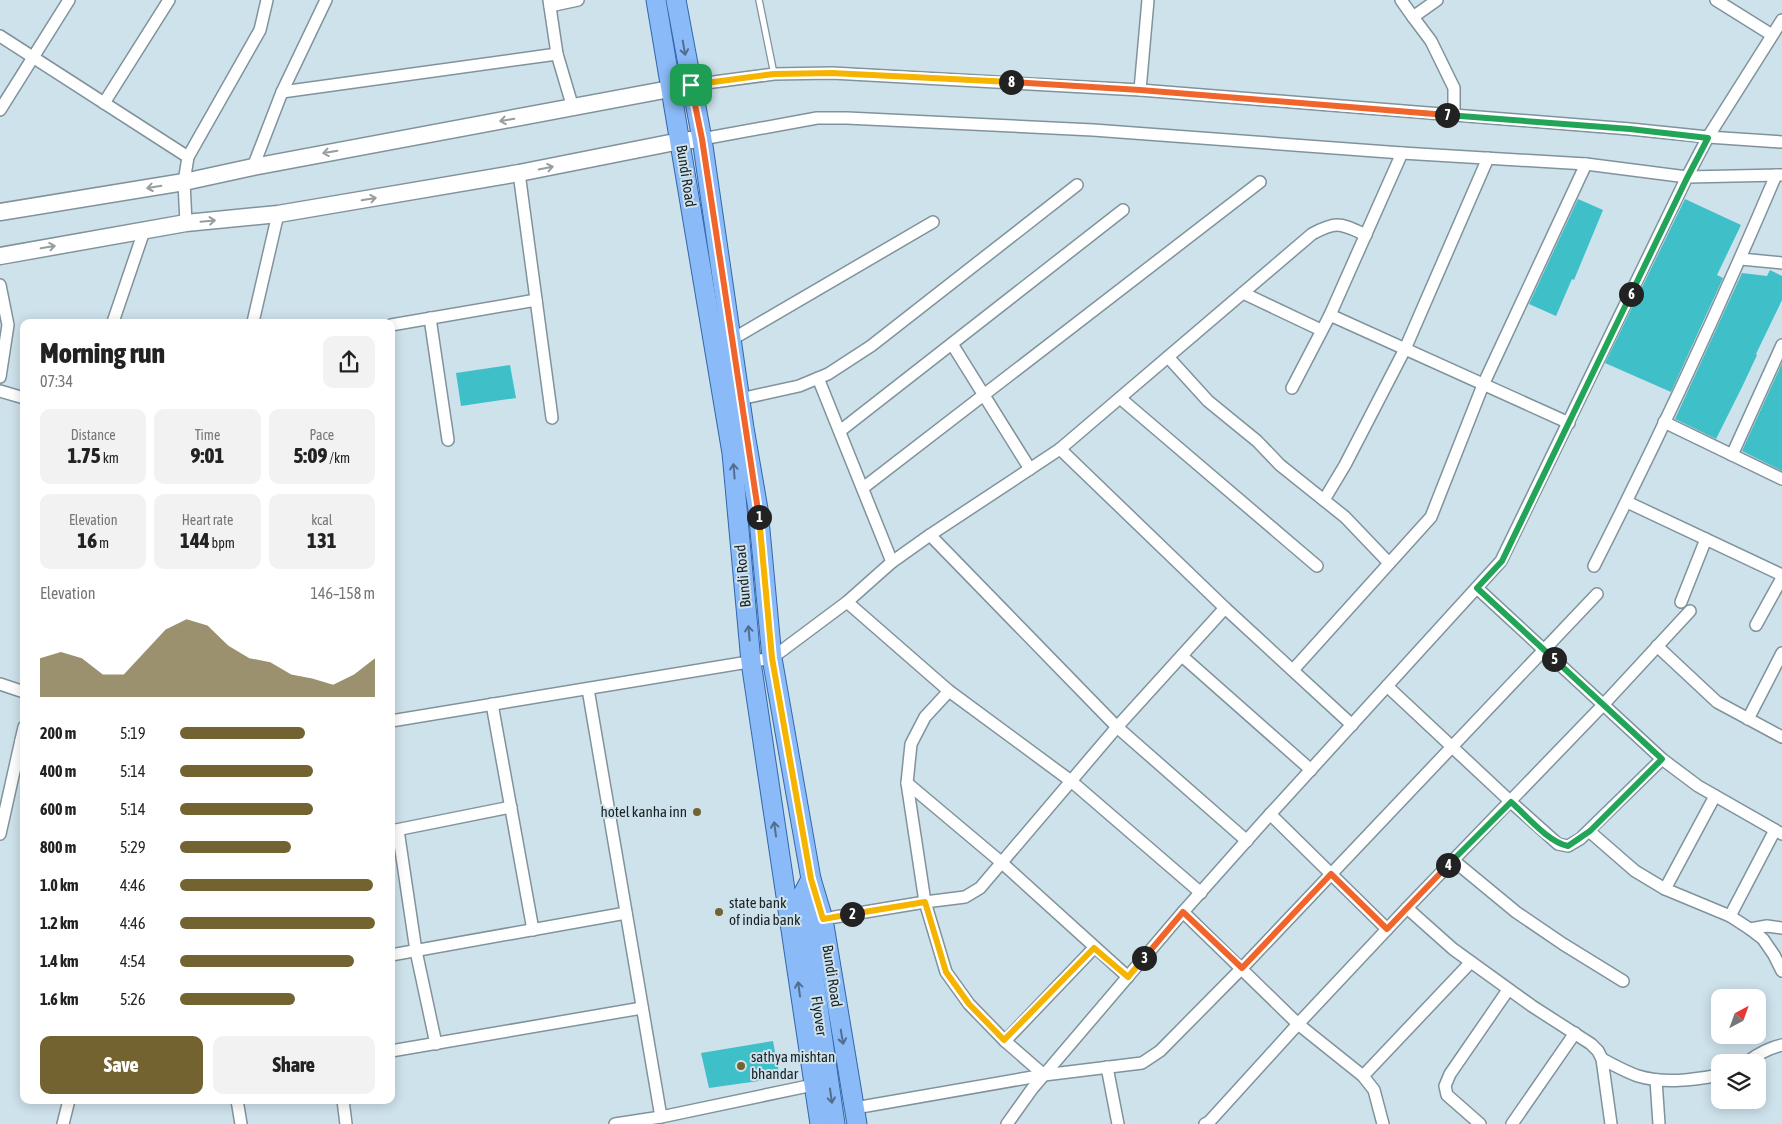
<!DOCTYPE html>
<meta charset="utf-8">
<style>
body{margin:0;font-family:"Asap Condensed",sans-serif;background:#f2f2f2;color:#222;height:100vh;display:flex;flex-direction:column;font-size:19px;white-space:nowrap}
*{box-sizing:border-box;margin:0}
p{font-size:16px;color:#767676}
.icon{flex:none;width:28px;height:28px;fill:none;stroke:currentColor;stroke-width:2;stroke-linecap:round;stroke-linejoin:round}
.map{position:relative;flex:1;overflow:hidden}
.drawer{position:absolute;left:20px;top:319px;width:375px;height:785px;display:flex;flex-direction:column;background:#fff;border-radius:10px;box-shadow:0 2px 12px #0003}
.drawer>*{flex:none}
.needle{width:32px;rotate:41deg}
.fabs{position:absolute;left:1711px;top:989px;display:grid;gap:10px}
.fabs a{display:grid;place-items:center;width:55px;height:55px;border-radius:10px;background:#fff;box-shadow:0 2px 12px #0003;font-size:25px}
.pin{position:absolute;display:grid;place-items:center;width:42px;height:42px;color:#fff;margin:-21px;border-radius:10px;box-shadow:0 2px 8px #0006}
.km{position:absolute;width:25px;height:25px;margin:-12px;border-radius:50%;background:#222;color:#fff;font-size:14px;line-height:25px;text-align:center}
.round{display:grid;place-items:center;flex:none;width:52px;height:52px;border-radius:10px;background:#f2f2f2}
.head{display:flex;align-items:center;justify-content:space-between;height:85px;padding:0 20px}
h1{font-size:28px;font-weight:800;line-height:38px}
.figures{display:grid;grid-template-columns:repeat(3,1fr);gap:8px;height:85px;padding:5px 20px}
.figures div{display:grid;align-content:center;border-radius:10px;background:#f2f2f2;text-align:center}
.figures b{font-size:21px;font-weight:800}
.figures small{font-size:14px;font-weight:400}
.figures p{font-size:14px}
.chart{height:140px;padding:10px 20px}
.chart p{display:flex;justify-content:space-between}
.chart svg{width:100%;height:90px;margin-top:5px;fill:#726331;opacity:.7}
.button{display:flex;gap:10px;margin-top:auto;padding:10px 20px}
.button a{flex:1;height:58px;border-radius:10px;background:#726331;color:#fff;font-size:20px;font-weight:800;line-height:58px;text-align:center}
.button a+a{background:#f2f2f2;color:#222}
ul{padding:0 20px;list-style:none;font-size:16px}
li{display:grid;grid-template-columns:80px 60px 1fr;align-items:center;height:38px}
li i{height:12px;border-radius:6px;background:#726331}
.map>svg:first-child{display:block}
</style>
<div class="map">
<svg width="1782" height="1124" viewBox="0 0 1782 1124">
<rect width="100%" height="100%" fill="#cee2ec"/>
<g fill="#3fbfc8">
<path d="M1578,199L1603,210L1574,280L1572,279L1556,316L1529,304Z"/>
<path d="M1685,199L1741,225L1717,275L1723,278L1671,392L1605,363Z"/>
<path d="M1770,270L1782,276V300L1756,354L1757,355L1743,385L1716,439L1675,419L1742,273L1767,276Z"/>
<path d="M1782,363V471L1742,451Z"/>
<path d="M510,365L516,398L461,406L456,373Z"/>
<path d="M773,1041L780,1078L709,1088L701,1053Z"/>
</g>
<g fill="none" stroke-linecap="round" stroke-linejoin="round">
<g stroke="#80939c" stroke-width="8">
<path id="lane" d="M759,0L774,74"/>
</g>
<g stroke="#80939c" stroke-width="14">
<g id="street">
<path d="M549,0L557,54L573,108"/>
<path d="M1401,0L1413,17"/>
<path d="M1437,0L1413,17L1431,41L1454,88V116"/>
<path d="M1716,0L1772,35"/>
<path d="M550,6L578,0"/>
<path d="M0,36L188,157"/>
<path d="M691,85L774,74L832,73L1140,90L1630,129L1708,137L1782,142"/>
<path d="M1140,90L1148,0"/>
<path d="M282,92L557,54"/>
<path d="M104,103L169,0"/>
<path d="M0,110L69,0"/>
<path d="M702,139L817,118H847L1093,130L1402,153L1586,164L1687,177L1782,175"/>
<path d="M253,167L282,92L326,0"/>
<path d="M519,173L552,418"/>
<path d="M186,223L184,182L188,157L260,30L267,0"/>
<path d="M1741,259L1782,263"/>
<path d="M0,285L8,325L0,377"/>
<path d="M1243,293L1321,330"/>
<path d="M1330,315L1569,423"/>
<path d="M430,318L448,440"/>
<path d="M113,322L144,231"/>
<path d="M253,322L278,214"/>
<path d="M391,325L536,300"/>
<path d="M731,340L933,222"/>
<path d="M952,344L1030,469"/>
<path d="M1168,357L1208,401L1257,441L1280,465L1345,517L1389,563"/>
<path d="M818,378L892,562"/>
<path d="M1292,388L1330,315L1402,153"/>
<path d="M0,391L24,398"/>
<path d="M1120,398L1317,566"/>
<path d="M740,399L799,386L828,374L871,346L1077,185"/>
<path d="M1664,422L1782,479"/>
<path d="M840,431L1123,210"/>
<path d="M1060,449L1312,234C1338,220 1341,224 1366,235"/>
<path d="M1732,455L1782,345"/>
<path d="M863,488L1260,182"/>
<path d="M1324,500L1345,465L1405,349L1488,158"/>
<path d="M1627,502L1782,575"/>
<path d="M930,535L1117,727L1247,841"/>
<path d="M1594,566C1659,438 1720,307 1776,175"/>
<path d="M1477,588L1662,759L1698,786L1782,834"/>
<path d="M847,602L949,691L1071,781L1201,893"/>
<path d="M1681,602L1706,539"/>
<path d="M1756,625L1782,578"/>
<path d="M1657,646L1717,702L1782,737"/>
<path d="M1182,656L1311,770"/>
<path d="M1293,670L1431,517L1483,385L1586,164"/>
<path d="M0,684L24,692"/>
<path d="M1387,686L1511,802L1558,844L1568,846L1580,839L1662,759"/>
<path d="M588,689L661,1117L813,1085"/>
<path d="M949,691L925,717L911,744L907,783L925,902L946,972L969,1004L1005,1041L1044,1075"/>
<path d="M492,704L533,930"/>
<path d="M1748,719L1782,653"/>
<path d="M391,721L772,658L847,602L892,562L930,535L1060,449L1225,608"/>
<path d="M24,727L21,740L24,741"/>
<path d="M907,783L1001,862L1128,977"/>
<path d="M1270,814L1387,929"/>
<path d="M398,830L416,951L436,1044"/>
<path d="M391,831L511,807"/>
<path d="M1589,831L1635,871L1665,889L1730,916L1750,929L1763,939L1774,955L1782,971"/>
<path d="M0,834L21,740"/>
<path d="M1453,860L1516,912L1563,944L1623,981"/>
<path d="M1665,889L1715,796"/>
<path d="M1407,908L1453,949L1532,1006L1591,1044L1598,1051L1602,1059L1611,1124"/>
<path d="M1183,912L1298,1024L1363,1076L1374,1090L1383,1124"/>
<path d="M1730,916L1775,830"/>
<path d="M823,919L925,902L965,897L980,888L1117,727L1225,608L1352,725"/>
<path d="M1750,929L1767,926L1782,928"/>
<path d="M391,955L626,913"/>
<path d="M1005,1041L1094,948"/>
<path d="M391,1051L642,1008"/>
<path d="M1602,1059C1614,1065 1626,1072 1638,1076C1665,1084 1693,1080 1720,1075"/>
<path d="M1747,1062C1758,1054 1768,1048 1782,1045"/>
<path d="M1107,1067L1118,1124"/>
<path d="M1363,1076L1471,962"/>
<path d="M1656,1080L1659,1124"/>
<path d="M237,1100L241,1124"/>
<path d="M343,1100L346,1124"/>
<path d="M855,1108L1044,1075L1142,1063L1160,1051L1242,968L1597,594"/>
<path d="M63,1124L69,1100"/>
<path d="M615,1124L661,1117"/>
<path d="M1007,1124L1032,1089L1183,912L1264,821L1501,561L1687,177L1708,137L1782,20"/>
<path d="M1205,1124L1209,1122L1298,1024L1407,908L1603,705L1690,611"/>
<path d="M1480,1124L1447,1095L1445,1086L1450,1074L1508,990"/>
<path d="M1512,1124L1575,1033"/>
</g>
</g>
<g stroke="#80939c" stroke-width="19">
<g id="secondary">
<path d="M0,212L184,182L253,167L691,85"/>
<path d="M0,256L186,223L278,214L519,173L680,141L702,139"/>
</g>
</g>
<g stroke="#3167ab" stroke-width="21">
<g id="primary">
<path d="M656,0L732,453L751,662L820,1124"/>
<path d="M676,0L702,139L744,428L758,509L772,658L811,879L823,919L857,1124"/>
<path d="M811,879L802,896L835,1124"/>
</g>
</g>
<use href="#lane" stroke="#fff" stroke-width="5.5"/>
<use href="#street" stroke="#fff" stroke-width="11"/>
<use href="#secondary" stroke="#fff" stroke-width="16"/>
<use href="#primary" stroke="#8bbaf8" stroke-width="19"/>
</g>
<defs><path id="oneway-shaft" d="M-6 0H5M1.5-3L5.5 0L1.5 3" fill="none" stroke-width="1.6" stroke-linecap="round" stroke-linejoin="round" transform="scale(1.25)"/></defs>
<g stroke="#526e8f">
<use href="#oneway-shaft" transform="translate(684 48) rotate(80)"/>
<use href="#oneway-shaft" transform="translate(734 471) rotate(-95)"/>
<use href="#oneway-shaft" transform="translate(749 633) rotate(-95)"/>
<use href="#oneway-shaft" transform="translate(775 829) rotate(-98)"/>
<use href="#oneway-shaft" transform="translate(799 989) rotate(-98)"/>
<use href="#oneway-shaft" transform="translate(842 1037) rotate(80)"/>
<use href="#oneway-shaft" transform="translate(831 1096) rotate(82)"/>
</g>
<g stroke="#989c9d">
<use href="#oneway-shaft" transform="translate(507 120) rotate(170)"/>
<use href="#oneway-shaft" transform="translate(330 152) rotate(170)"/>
<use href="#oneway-shaft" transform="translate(546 168) rotate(-11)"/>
<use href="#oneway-shaft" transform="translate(154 187) rotate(171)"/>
<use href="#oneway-shaft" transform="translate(369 199) rotate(-10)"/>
<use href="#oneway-shaft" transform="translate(208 221) rotate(-5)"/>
<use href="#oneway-shaft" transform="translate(48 247) rotate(-10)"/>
</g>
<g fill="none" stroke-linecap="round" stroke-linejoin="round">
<g stroke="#fff" stroke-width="10">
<path id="split-1" d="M691,85L702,139L759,517"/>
</g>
<g stroke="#fff" stroke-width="10">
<path id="split-2" d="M759,517L772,658L811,879L823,919L852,914"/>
</g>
<g stroke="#fff" stroke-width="10">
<path id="split-3" d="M852,914L925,902L946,972L969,1004L1004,1040L1094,948L1128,977L1144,958"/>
</g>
<g stroke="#fff" stroke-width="10">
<path id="split-4" d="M1144,958L1183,912L1242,968L1331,874L1387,929L1448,865"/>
</g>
<g stroke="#fff" stroke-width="10">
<path id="split-5" d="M1448,865L1511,802C1527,816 1548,842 1568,846L1590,831L1662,759L1554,659"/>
</g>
<g stroke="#fff" stroke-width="10">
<path id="split-6" d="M1554,659L1477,588L1502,561L1631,294"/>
</g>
<g stroke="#fff" stroke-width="10">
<path id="split-7" d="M1447,115L1630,129L1708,138L1687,178L1631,294"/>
</g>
<g stroke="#fff" stroke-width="10">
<path id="split-8" d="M1011,82L1140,90L1447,115"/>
</g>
<g stroke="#fff" stroke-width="10">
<path id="split-9" d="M691,85L774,74L832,73L1011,82"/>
</g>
<use href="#split-1" stroke="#f0652b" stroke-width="6"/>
<use href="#split-2" stroke="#f5b400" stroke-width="6"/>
<use href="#split-3" stroke="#f5b400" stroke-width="6"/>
<use href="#split-4" stroke="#f0652b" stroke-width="6"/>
<use href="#split-5" stroke="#22a559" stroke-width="6"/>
<use href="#split-6" stroke="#22a559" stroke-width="6"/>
<use href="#split-7" stroke="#22a559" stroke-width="6"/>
<use href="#split-8" stroke="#f0652b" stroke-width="6"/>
<use href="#split-9" stroke="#f5b400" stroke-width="6"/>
</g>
<g fill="#726331" stroke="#cee2ec" stroke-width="2">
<circle cx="697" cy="812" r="5"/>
<circle cx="719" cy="912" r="5"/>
<circle cx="741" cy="1066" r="5"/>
</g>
<g text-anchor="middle" stroke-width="4" stroke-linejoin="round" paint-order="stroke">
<g font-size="15" fill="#1a2226" stroke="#cee2ec">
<text transform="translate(686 176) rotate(81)" y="5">Bundi Road</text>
<text transform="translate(743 576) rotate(-95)" y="5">Bundi Road</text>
<text transform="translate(832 976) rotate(81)" y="5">Bundi Road</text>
<text transform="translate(819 1016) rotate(82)" y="5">Flyover</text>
</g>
<g font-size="15" fill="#1a2226" stroke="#cee2ec" text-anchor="start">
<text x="687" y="817" text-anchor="end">hotel kanha inn</text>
<text x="729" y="908">state bank<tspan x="729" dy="17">of india bank</tspan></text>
<text x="751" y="1062">sathya mishtan<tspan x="751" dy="17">bhandar</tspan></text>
</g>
</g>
</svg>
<div class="fabs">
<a><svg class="needle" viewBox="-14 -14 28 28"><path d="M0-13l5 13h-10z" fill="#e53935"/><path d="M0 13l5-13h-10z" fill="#767676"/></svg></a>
<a><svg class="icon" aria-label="layers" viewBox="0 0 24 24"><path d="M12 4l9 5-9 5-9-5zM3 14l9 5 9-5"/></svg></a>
</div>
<div class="pin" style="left:691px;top:85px;background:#1e9e55"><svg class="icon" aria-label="arrive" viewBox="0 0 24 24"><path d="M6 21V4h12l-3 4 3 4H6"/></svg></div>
<b class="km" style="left:759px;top:517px">1</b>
<b class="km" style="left:852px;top:914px">2</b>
<b class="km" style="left:1144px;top:958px">3</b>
<b class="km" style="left:1448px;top:865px">4</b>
<b class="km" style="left:1554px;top:659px">5</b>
<b class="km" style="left:1631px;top:294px">6</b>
<b class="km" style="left:1447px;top:115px">7</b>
<b class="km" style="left:1011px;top:82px">8</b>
<section class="drawer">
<div class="head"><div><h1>Morning run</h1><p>07:34</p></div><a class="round"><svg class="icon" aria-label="share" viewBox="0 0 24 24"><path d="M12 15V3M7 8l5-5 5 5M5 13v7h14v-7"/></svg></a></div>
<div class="figures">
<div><p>Distance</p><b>1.75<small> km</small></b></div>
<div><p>Time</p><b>9:01</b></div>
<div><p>Pace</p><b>5:09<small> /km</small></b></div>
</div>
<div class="figures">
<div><p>Elevation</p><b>16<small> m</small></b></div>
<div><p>Heart rate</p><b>144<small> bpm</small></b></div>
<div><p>kcal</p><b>131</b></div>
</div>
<div class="chart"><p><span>Elevation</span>146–158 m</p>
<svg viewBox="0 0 160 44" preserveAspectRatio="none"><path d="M0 44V25L10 22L20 25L30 33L40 33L50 22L60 11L70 6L80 9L90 19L100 25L110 27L120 33L130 35L140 38L150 33L160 25V44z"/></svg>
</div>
<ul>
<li><b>200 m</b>5:19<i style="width:64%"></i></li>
<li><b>400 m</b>5:14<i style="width:68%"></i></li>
<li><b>600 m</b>5:14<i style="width:68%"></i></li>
<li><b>800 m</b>5:29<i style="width:57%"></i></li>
<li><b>1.0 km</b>4:46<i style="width:99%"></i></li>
<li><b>1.2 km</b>4:46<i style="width:100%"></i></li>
<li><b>1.4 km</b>4:54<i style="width:89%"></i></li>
<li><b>1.6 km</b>5:26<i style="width:59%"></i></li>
</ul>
<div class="button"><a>Save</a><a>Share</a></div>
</section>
</div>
